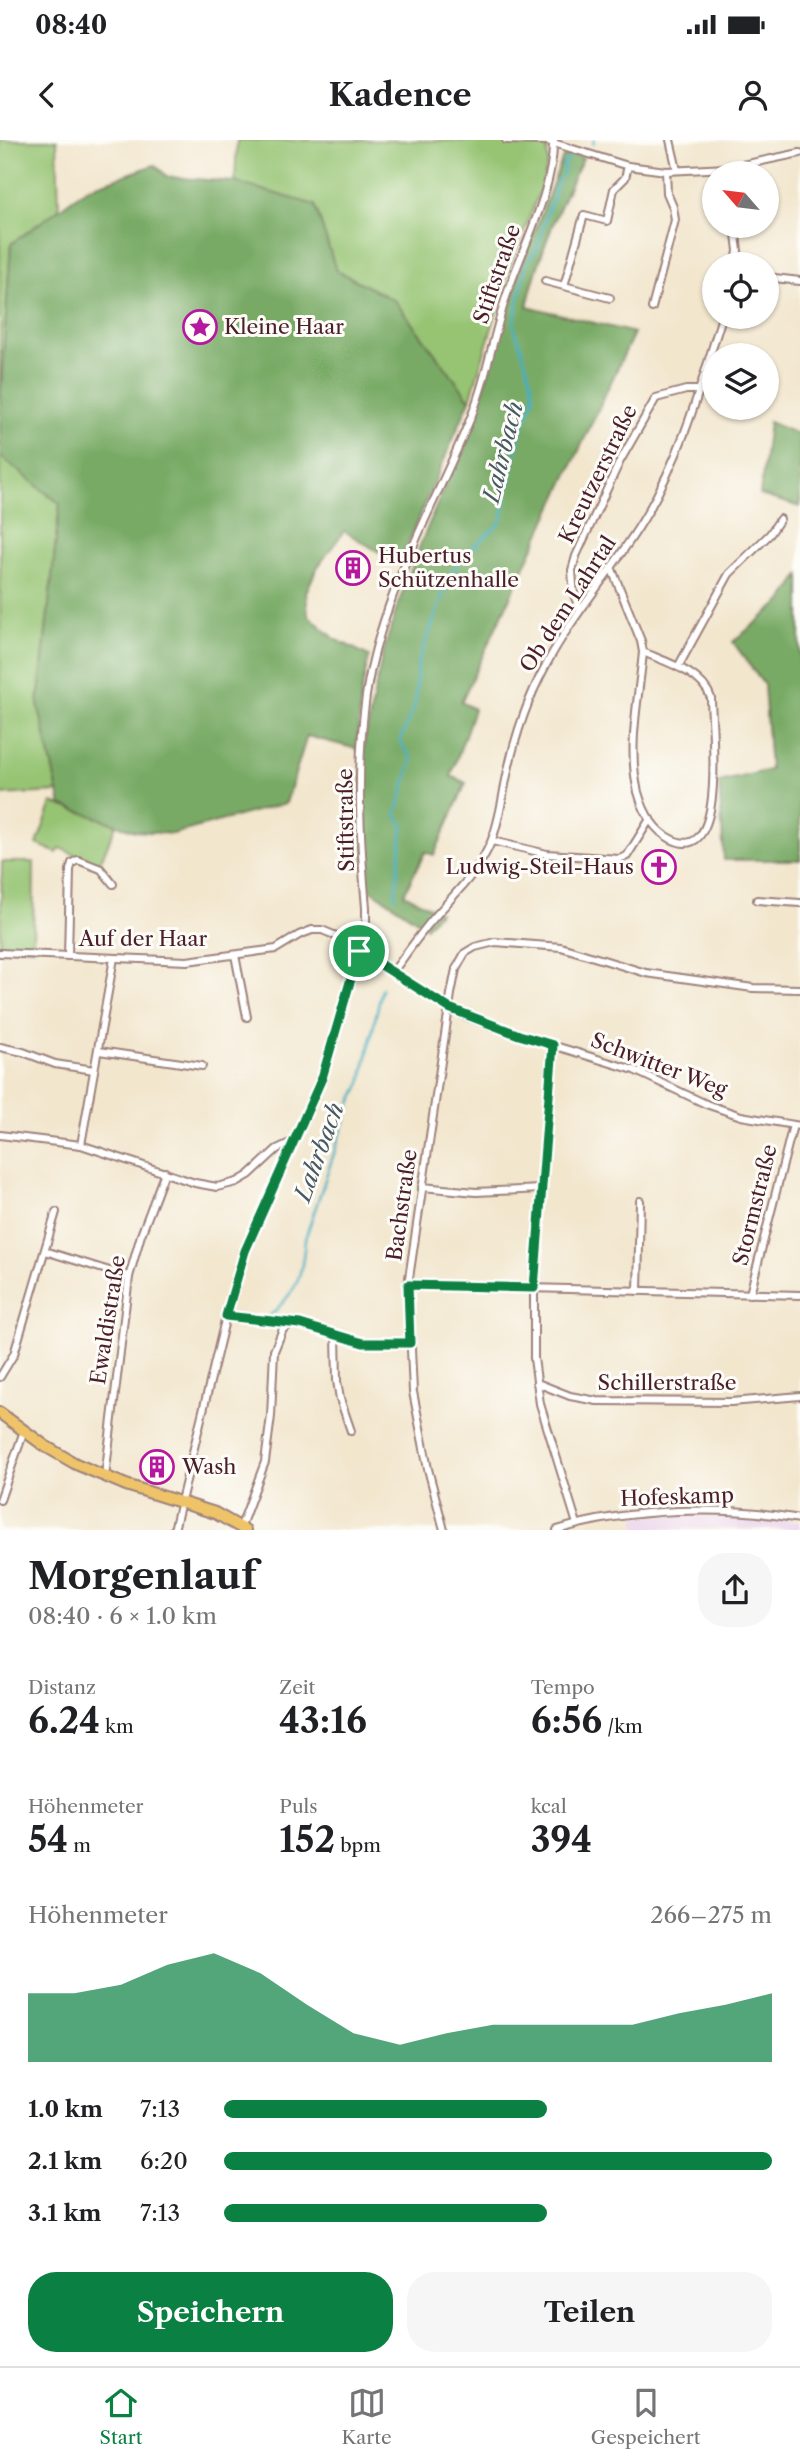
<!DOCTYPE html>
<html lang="de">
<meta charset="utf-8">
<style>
body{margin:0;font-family:"Libre Caslon Text",serif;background:#f6f6f6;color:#202124;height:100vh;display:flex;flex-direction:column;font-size:26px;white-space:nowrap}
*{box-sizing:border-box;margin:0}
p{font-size:23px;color:#757577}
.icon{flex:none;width:38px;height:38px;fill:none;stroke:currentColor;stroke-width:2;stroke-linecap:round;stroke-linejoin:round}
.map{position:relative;height:1390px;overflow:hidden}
.panel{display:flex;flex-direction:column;background:#fff;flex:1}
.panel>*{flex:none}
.needle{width:46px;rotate:298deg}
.tools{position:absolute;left:702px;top:21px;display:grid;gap:14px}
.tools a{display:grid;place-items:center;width:77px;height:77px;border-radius:50%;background:#fff;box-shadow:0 2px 5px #0004;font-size:35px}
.pin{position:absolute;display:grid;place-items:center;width:60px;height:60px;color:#fff;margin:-30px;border:4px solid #fff;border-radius:50%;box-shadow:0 2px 7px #0007}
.round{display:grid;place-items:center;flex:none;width:74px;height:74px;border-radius:28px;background:#f6f6f6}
.head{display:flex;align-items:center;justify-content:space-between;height:119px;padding:0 28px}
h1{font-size:38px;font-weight:700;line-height:52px}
.metrics{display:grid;grid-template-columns:repeat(3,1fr);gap:10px;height:119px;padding:7px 28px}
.metrics div{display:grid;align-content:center}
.metrics b{font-size:35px;font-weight:700}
.metrics small{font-size:19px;font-weight:400}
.metrics p{font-size:19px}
.chart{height:196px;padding:14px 28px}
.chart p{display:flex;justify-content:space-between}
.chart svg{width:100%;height:126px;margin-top:7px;fill:#0b8043;opacity:.7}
.cta{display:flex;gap:14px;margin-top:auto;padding:14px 28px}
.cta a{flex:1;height:80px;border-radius:28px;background:#0b8043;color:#fff;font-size:28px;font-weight:700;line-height:80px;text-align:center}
.cta a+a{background:#f6f6f6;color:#202124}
ul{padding:0 28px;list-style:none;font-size:23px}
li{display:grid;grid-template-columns:112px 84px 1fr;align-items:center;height:52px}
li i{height:18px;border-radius:9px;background:#0b8043}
.status{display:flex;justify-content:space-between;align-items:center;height:49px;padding:0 35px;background:#fff;direction:ltr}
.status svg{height:19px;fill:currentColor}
header{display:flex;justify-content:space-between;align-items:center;height:91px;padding:0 28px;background:#fff;font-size:32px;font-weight:700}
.tab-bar{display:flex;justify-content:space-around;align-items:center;height:98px;border-top:2px solid #e0e0e0;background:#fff;font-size:19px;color:#757577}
.tab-bar a{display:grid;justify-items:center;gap:4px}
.tab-bar .active{color:#0b8043}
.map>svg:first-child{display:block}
</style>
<div class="status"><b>08:40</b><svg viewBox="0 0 49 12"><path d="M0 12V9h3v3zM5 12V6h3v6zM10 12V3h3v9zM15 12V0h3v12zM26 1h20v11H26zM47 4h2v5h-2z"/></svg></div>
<header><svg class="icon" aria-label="back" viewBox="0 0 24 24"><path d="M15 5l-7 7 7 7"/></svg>Kadence<svg class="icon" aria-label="person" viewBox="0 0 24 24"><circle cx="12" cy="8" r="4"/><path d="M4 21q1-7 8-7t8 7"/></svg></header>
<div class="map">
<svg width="800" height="1390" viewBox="0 0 800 1390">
<rect width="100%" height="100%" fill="#fdfcf7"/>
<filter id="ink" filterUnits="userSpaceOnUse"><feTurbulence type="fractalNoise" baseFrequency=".0143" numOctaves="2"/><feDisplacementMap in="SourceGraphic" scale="14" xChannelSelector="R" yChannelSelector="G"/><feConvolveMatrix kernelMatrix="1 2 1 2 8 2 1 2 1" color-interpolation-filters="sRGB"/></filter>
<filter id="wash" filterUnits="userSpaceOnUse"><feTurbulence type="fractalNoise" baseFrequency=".00686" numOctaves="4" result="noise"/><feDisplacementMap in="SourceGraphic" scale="28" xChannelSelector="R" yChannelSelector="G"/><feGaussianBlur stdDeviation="1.57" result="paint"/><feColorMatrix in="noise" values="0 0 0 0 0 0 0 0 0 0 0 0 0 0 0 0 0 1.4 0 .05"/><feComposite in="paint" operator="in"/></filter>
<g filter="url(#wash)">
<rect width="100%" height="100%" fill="#f2e6cd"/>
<path fill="#ead1ec" d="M731,1375L776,1378L800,1383V1389H636V1376Z"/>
<g fill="#96c473" stroke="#70724f" stroke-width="2">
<path d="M0,0H57L59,69L11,104L0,262Z"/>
<path d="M237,0L547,1L548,23L542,45L510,128L470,260L395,161L336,130L315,65L235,42Z"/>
<path d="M0,316L60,363L38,564L58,652L0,655Z"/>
<path d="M52,663L117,683L99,725L60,708L57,713L37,704Z"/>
<path d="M2,722H34L33,808L0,806Z"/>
</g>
<g fill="#78aa65" stroke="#616448" stroke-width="2">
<path d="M570,14L583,18C559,64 539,116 527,166L634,193L461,562L474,569L451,636L466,643L434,715L425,712L404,754L439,772L426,787L364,745L362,613L382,517L398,464L419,408L479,263L519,132L563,17Z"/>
<path d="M155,25L168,37L235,42L315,65L336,130L395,161L470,260L399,424L344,391L317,428L306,452L308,475L335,499L369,516L361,554L357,609L307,596L286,663L173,694L135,691L61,665L38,564L60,364L0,316V262L11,104L88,48Z"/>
<path d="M769,282L800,295V367L760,355Z"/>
<path d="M800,435V720H724L719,642L770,630L764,545L733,502L782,461Z"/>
</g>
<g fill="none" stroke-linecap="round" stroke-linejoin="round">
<g stroke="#43afc1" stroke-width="2.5">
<path d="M593,4L594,0"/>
<path d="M395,757L403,686L396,675L412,620L400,601L415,565L418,523L451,433L466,414L501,382L520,294L534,258L530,236L514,186L517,167L526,125L537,109L549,67L554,57L556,45L564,31V24L569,17"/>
<path d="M269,1177C298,1149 302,1139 305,1099L351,963L361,943L382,848"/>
</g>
</g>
</g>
<g filter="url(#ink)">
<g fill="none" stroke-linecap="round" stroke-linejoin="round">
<g stroke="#9e827c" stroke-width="10">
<g id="street">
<path d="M506,0L547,1L628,26L666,31L728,28L800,13"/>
<path d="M670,0L677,30"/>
<path d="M735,86L738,111L736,124"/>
<path d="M766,137L800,141"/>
<path d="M545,141L610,158"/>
<path d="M564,146L584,75L607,81L614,49L625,38L628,26"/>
<path d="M652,168L675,80L673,67L667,53L666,31"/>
<path d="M611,427L641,501L643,512C639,558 627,607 638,652C643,670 653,690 671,699C729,728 711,585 711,558C702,532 666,522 643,512"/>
<path d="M580,470L574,455L573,444L572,430L576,416L620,321L656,258L686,250H700"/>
<path d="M678,527L729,434L770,394L780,379"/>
<path d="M492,701L547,714L619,719L627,716L650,679"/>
<path d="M757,760L800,763"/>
<path d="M0,813L187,821L276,809L299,795L312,790H322L334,795L426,854L465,876L519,895L634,930L706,964L741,976L800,986"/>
<path d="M235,815L247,877"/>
<path d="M68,816L70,730L72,723L78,720L101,729L113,744"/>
<path d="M392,833C404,817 415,801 427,786C449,759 478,734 491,702C500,680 502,658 507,635C515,596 527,560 546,525C574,472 616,427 646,375C684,310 700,247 722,177"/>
<path d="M553,905L534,1148V1218L540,1264L577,1384"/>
<path d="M0,907L23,912L55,924L94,930"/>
<path d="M99,911L202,926"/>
<path d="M0,995L81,1005L195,1043L217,1047L237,1042L249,1035L277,1009L294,1001"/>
<path d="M81,1005L114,818"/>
<path d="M422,1047L476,1052L541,1049"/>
<path d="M45,1111L129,1137"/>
<path d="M408,1145L800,1155"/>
<path d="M638,1151L640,1061"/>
<path d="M750,1154L793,985"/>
<path d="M226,1176L300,1184L363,1203H410"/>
<path d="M336,1195L337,1241L340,1259L351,1291"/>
<path d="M0,1237L14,1214L56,1072"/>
<path d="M537,1243L570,1256L597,1261L731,1262L800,1256"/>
<path d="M105,1337L129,1137L141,1095L165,1032"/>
<path d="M0,1360L24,1291"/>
<path d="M241,1386L265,1322L271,1276L274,1211L283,1189L291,1184"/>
<path d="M174,1390L226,1176L245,1111L322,938L355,828L366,782V768C360,698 356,626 366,556C380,460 429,376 466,289C485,247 492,200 506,157C521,111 555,47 553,0"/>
<path d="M444,1390L428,1329L413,1252L408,1145L451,854L456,829L465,813L475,807L495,802L561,807L646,833L753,848L800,849"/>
<path d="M557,1390C629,1368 726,1365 800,1379"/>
</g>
</g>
<g stroke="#9e827c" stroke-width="14">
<path id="primary" d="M0,1273L45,1306L76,1324L126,1345L215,1373L245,1390"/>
</g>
<use href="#street" stroke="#fff" stroke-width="6"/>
<use href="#primary" stroke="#efc469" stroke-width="10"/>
</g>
</g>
<g fill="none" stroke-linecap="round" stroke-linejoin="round" filter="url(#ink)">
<g stroke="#fff" stroke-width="14">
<path id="route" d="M359,811L449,868L519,895L553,905L534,1148L408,1145L410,1203H363L300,1184L226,1176L245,1111L322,938Z"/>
</g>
<use href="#route" stroke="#0b8043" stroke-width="9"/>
</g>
<defs>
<g id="sight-ring" transform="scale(1.75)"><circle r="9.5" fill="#fdfcf7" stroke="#b5179e" stroke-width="1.5"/><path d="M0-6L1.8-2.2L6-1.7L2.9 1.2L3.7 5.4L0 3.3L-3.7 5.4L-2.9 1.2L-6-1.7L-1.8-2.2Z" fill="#b5179e"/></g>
<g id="building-ring" transform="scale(1.75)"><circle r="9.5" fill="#fdfcf7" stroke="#b5179e" stroke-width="1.5"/><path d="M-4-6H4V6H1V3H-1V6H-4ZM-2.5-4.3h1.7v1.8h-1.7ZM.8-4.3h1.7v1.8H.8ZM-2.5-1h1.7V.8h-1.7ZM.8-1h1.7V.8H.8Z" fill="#b5179e"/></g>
<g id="church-ring" transform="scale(1.75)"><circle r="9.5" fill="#fdfcf7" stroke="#b5179e" stroke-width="1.5"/><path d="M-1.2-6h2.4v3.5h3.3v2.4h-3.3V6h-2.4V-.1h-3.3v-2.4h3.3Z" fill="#b5179e"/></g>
</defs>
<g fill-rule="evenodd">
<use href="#sight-ring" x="200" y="187"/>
<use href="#building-ring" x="353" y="428"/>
<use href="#church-ring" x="659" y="727"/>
<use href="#building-ring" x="157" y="1327"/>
</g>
<g text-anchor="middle" stroke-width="6" stroke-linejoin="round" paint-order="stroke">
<g font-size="21" fill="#4a1f2b" stroke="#fdfcf7">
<text transform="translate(497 134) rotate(-71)" y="7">Stiftstraße</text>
<text transform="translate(598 334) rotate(-64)" y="7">Kreutzerstraße</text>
<text transform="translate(568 464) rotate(-57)" y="7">Ob dem Lahrtal</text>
<text transform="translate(346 680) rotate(-91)" y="7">Stiftstraße</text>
<text x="143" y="806">Auf der Haar</text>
<text transform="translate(659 925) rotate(21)" y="7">Schwitter Weg</text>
<text transform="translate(402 1065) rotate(-82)" y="7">Bachstraße</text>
<text transform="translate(755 1065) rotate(-76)" y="7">Stormstraße</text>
<text transform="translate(108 1180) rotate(-81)" y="7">Ewaldistraße</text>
<text x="667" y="1250">Schillerstraße</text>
<text transform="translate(677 1357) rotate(-2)" y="7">Hofeskamp</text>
</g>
<g font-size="21" fill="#4a1f2b" stroke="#fdfcf7" text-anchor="start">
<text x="224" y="194">Kleine Haar</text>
<text x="378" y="423">Hubertus<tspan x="378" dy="24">Schützenhalle</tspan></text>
<text x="634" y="734" text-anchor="end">Ludwig-Steil-Haus</text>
<text x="182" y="1334">Wash</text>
</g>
<g font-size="23" font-style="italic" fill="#475967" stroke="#fdfcf7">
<text transform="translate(503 312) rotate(-76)" y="8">Lahrbach</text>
<text transform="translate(319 1012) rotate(-70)" y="8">Lahrbach</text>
</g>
</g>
</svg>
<div class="tools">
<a><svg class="needle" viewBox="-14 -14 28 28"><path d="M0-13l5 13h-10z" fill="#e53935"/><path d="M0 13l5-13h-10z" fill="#757577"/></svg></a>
<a><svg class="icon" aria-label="locate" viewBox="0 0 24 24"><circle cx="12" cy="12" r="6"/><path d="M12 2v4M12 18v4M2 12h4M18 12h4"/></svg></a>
<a><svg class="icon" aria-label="layers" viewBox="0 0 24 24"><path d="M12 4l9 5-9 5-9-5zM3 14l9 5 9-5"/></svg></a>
</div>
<div class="pin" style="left:359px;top:811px;background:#1e9e55"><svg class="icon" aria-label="arrive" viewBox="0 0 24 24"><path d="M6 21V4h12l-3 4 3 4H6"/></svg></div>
</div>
<section class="panel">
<div class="head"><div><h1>Morgenlauf</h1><p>08:40 · 6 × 1.0 km</p></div><a class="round"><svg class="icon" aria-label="share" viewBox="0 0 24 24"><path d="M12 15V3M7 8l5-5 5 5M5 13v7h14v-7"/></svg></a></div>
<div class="metrics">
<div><p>Distanz</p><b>6.24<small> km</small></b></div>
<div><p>Zeit</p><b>43:16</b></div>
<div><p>Tempo</p><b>6:56<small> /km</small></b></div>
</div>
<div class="metrics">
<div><p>Höhenmeter</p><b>54<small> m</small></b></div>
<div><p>Puls</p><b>152<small> bpm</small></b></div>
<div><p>kcal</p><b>394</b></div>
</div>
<div class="chart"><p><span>Höhenmeter</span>266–275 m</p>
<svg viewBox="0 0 160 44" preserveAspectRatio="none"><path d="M0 44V20L10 20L20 17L30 10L40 6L50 13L60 24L70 34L80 38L90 34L100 31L110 31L120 31L130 31L140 27L150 24L160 20V44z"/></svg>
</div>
<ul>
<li><b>1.0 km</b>7:13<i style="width:59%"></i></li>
<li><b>2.1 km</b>6:20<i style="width:100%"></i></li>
<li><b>3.1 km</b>7:13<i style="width:59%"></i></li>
</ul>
<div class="cta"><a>Speichern</a><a>Teilen</a></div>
</section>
<nav class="tab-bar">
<a class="active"><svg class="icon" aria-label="home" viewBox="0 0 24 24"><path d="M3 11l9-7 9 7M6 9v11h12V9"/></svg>Start</a>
<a><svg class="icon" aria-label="map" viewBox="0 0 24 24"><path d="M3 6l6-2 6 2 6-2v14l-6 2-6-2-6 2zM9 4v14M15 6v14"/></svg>Karte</a>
<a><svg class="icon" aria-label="saved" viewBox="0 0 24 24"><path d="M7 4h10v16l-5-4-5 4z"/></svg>Gespeichert</a>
</nav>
